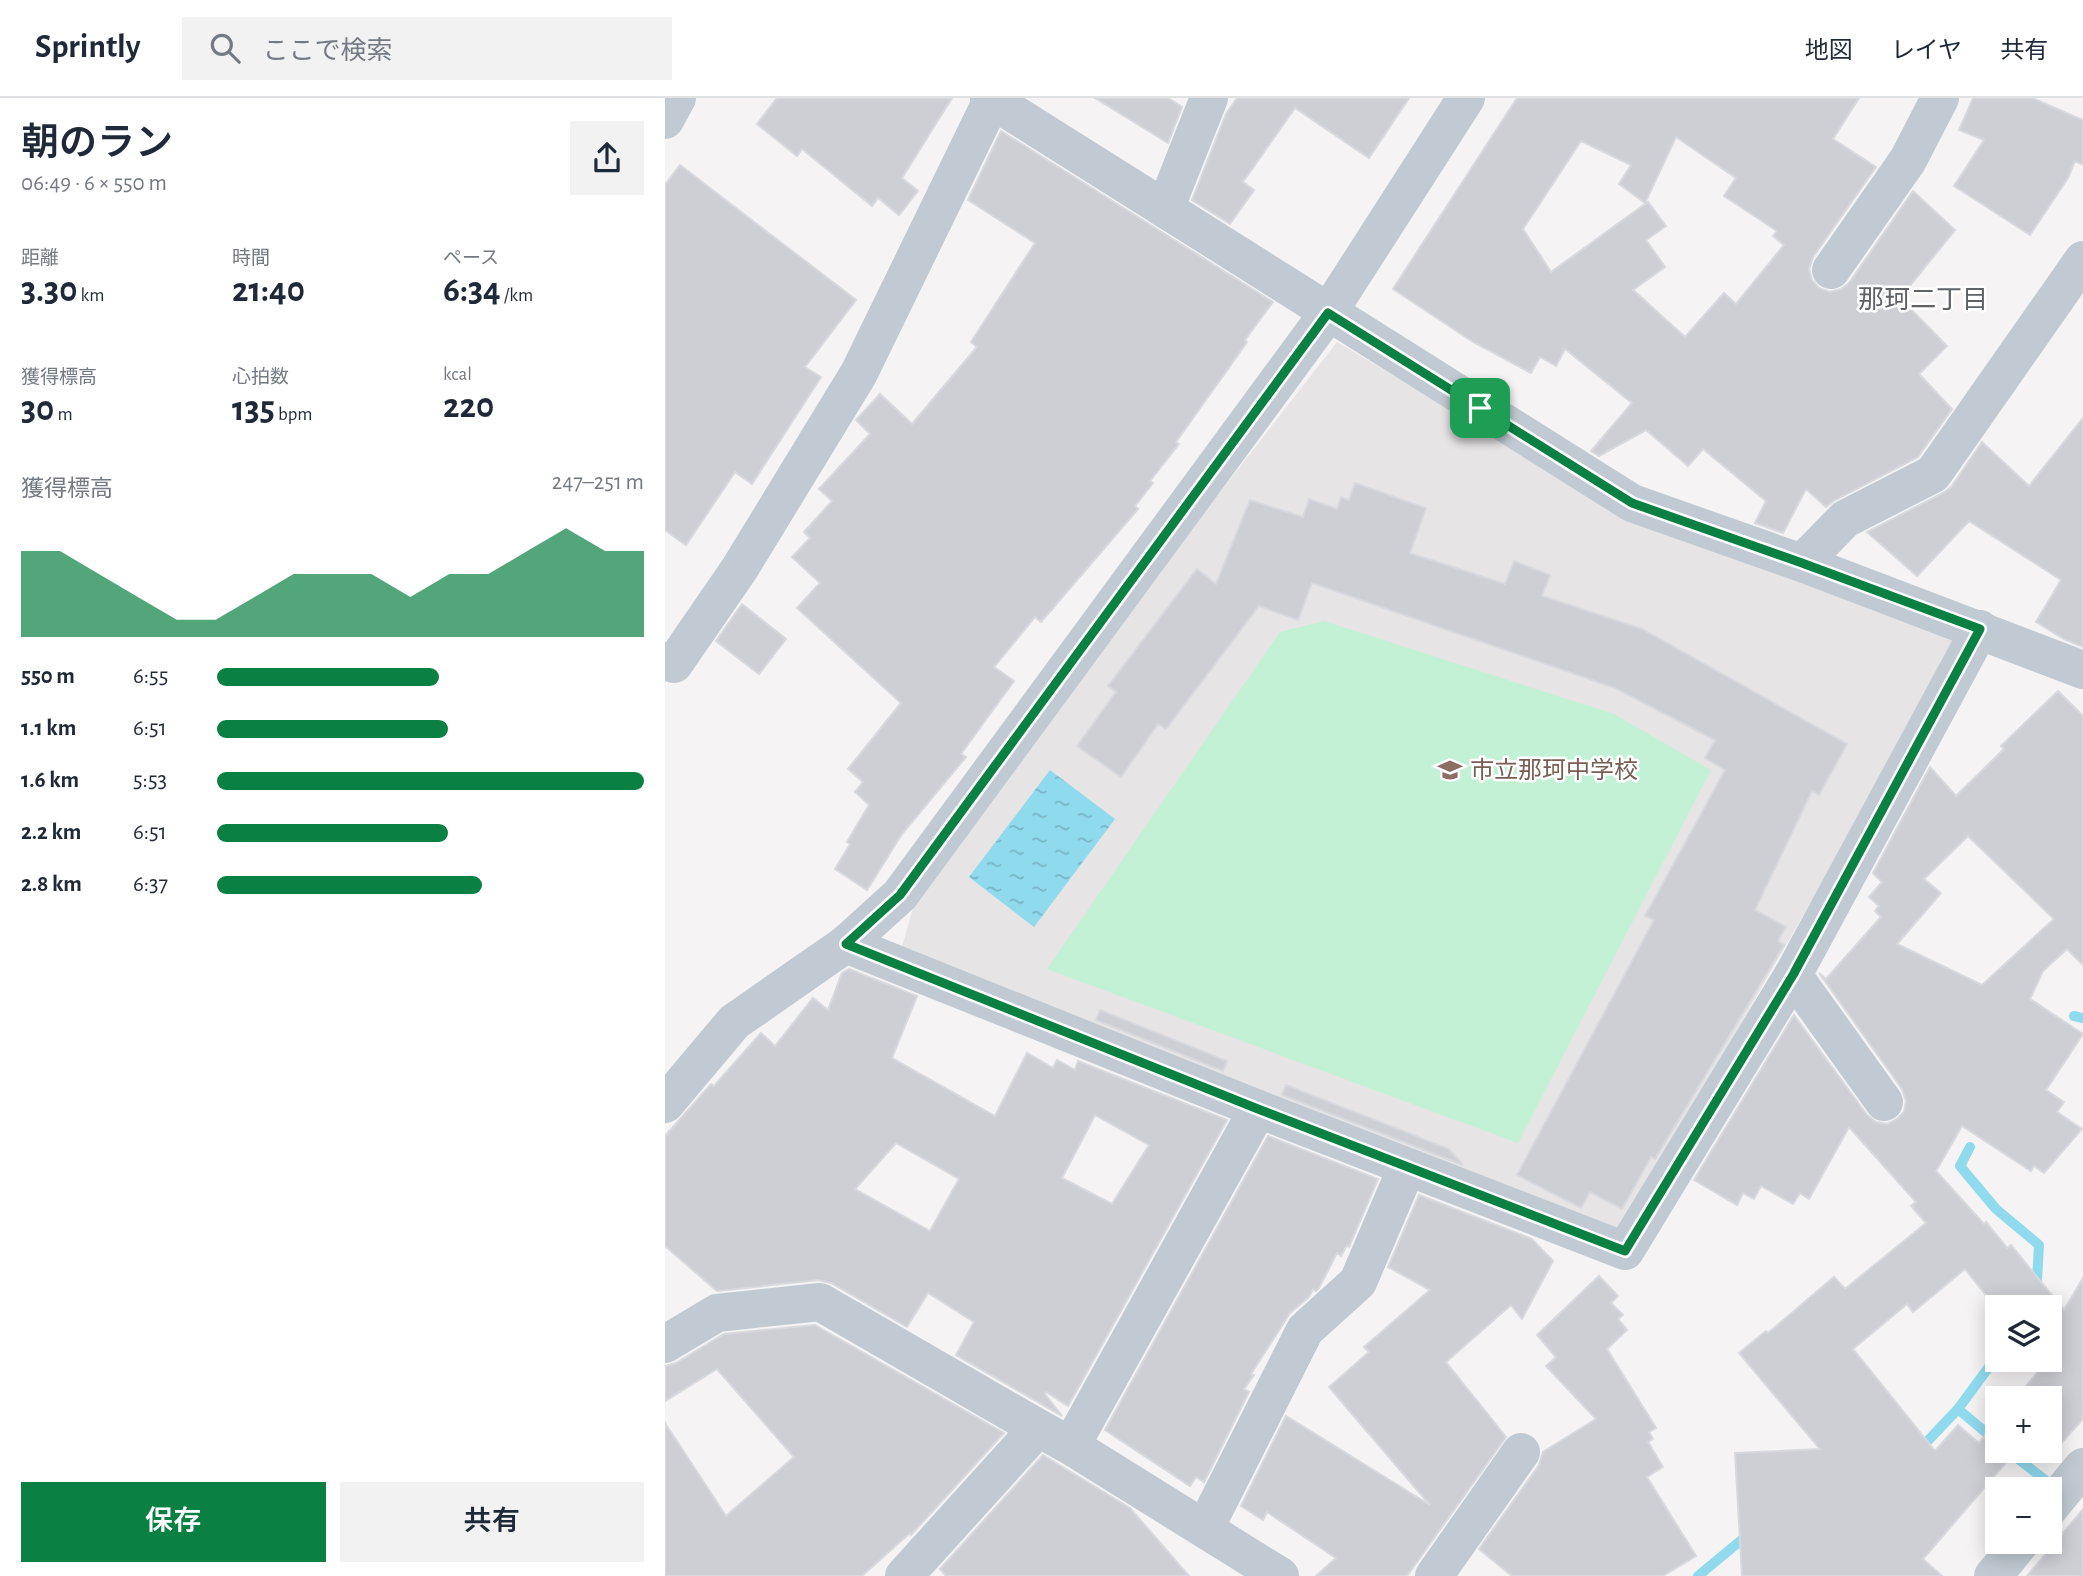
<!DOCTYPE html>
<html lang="ja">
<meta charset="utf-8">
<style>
body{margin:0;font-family:"Alegreya Sans","Noto Sans JP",sans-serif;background:#f2f2f3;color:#1f2937;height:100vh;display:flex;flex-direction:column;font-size:26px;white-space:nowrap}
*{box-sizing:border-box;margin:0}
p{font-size:23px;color:#747a83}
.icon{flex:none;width:38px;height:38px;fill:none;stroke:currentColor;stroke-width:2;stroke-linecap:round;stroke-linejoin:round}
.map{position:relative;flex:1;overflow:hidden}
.panel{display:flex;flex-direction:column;background:#fff;width:665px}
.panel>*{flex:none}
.tools{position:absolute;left:1320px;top:1197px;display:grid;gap:14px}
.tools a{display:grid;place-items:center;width:77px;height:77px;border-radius:0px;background:#fff;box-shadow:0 4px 18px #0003;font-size:35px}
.pin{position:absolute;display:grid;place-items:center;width:60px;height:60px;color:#fff;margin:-30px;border-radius:14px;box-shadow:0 4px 10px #0006}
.round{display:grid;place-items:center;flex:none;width:74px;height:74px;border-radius:0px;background:#f2f2f3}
.head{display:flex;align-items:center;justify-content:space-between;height:119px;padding:0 21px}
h1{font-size:38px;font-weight:600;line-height:52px}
.stats{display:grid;grid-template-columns:repeat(3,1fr);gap:10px;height:119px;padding:7px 21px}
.stats div{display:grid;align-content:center}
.stats b{font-size:35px;font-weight:600}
.stats small{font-size:19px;font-weight:400}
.stats p{font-size:19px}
.chart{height:196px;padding:14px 21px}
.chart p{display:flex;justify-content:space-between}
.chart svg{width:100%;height:126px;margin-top:7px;fill:#0b8043;opacity:.7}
.action{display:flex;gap:14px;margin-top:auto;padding:14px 21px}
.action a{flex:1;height:80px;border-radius:0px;background:#0b8043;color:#fff;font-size:28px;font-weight:600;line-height:80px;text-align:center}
.action a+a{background:#f2f2f3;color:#1f2937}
ul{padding:0 21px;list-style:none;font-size:23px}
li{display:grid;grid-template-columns:112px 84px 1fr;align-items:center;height:52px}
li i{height:18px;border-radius:9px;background:#0b8043}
header{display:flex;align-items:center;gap:42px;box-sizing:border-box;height:98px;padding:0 35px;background:#fff;border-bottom:2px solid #e0e1e3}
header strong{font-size:33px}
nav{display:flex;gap:38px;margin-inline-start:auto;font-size:24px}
.search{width:490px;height:63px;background:#f2f2f3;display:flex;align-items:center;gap:18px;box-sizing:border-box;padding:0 24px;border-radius:0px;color:#747a83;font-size:26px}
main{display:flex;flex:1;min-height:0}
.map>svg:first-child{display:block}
</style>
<header>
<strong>Sprintly</strong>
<div class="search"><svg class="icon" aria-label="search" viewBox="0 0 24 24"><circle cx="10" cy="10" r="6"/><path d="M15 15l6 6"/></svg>ここで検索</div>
<nav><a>地図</a><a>レイヤ</a><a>共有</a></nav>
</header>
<main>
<section class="panel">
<div class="head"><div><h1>朝のラン</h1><p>06:49 · 6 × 550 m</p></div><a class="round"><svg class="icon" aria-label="share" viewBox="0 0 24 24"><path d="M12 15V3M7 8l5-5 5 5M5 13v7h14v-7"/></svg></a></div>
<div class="stats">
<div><p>距離</p><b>3.30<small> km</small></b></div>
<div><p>時間</p><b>21:40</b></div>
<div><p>ペース</p><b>6:34<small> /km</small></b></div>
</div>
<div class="stats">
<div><p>獲得標高</p><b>30<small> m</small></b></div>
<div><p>心拍数</p><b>135<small> bpm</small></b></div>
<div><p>kcal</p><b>220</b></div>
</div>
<div class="chart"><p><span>獲得標高</span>247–251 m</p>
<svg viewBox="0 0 160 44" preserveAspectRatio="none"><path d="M0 44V14L10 14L20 22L30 30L40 38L50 38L60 30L70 22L80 22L90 22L100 30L110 22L120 22L130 14L140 6L150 14L160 14V44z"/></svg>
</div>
<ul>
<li><b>550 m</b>6:55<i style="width:52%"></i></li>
<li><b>1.1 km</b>6:51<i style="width:54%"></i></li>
<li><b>1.6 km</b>5:53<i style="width:100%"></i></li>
<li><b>2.2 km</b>6:51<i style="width:54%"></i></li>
<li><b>2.8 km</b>6:37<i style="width:62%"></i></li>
</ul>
<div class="action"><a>保存</a><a>共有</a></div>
</section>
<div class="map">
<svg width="1418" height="1478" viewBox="0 0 1418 1478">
<defs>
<pattern id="water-ripples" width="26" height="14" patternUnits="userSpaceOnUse" patternTransform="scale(1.75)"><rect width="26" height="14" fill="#90daee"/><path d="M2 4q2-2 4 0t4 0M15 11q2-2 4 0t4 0" fill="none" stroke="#78b4c4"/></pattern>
</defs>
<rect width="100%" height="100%" fill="#f5f3f3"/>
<path fill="#e6e4e5" d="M672,244L907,383L1299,537L954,1138L237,849L249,806L542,411Z"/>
<path fill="#c3f1d5" d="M659,523L949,616L1046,672L853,1045L382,871L615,534Z"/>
<path fill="url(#water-ripples)" d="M385,672L450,721L369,829L304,779Z"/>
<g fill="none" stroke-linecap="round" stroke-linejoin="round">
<g stroke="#90daee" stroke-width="10">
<path d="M1409,918L1418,920"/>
<path d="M1305,1049L1295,1068L1331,1111L1374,1147L1372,1182L1368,1191"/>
<path d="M1293,1311L1331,1343"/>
<path d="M1254,1352L1293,1311L1332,1258"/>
<path d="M1343,1353L1393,1392"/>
<path d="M1033,1478L1080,1439L1086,1437"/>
</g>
</g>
<g fill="#cdcfd5" stroke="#d7d9de" stroke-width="2" fill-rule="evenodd">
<path d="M112,0H287L237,80L253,93L234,117L213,100L207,108L137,51L132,58L92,26Z"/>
<path d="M430,0H503L517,9L503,45Z"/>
<path d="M572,0H744L704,60L630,10L578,84L589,92L565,126L527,102L561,16Z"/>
<path d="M852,0H1194L1168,41L1211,69L1148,159L1144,171L1147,182L1154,190L1165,194L1176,191L1184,185L1248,93L1290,132L1235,200L1282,248L1254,276L1287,311L1253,359L1170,402L1161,409L1141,391L1118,435L1090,425L1101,403L1038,351L1023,368L981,332L934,358L926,353L967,305L900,251L891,268L875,259L866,275L808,244L728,191ZM1011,39L1071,80L1059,98L1112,133L1108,138L1119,147L1071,206L1059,195L1020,239L968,192L1000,169L981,142L1001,128L983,104L886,174L858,131L916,43L966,67L954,86L980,105Z"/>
<path d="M1308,0H1367L1418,22V67L1410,63L1403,80L1365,137L1289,88L1319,42L1294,32Z"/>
<path d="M336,33L608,204L580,242L582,244L511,344L514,346L485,383L488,385L470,408L473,411L376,524L370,519L329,569L349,583L296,656L301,659L237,736L202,792L170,771L185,746L182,744L204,707L190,694L198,684L183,671L236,605L132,510L155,485L127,459L145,440L139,434L167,403L154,391L205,336L191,322L215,296L247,326L312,249L306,244L370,145L303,102Z"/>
<path d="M15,67L191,202L140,269L156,279L87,386L70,374L21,447L0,432V87Z"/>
<path d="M1418,320V549L1399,541L1371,524L1396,482L1304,423L1252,478L1202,434L1278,395L1286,389L1317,344L1364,388Z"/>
<path d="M690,385L761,410L745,455L840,486L849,463L885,477L877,498L977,531L1182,646L1154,697L1147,693L1090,812L1121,829L1113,843L1119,847L990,1061L986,1059L957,1111L925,1094L916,1110L852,1077L989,822L980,818L1060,672L1040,660L1050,642L950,590L647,485L633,522L594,508L501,631L493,626L456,679L412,648L451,594L443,588L532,471L551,486L585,402L638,419L644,401L672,411L676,399L684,402Z"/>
<path d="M77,506L121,541L94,576L51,543Z"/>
<path d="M1393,593L1418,618V867L1402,851L1378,873L1365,901L1418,936L1381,992L1399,1004L1392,1014L1417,1031L1379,1075L1369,1068L1366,1073L1297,1028L1271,1073L1319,1126L1321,1124L1342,1150L1346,1147L1399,1212L1418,1180V1321L1382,1361L1371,1353H1384V1300H1351L1377,1269L1372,1262H1384V1209L1332,1211L1300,1171L1248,1214L1242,1206L1188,1251L1270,1353L1293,1327L1314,1345L1332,1323V1353H1351L1258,1461L1277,1478H1077L1070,1355L1155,1351L1074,1255L1101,1233L1103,1235L1169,1179L1180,1191L1261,1125L1246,1108L1251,1104L1184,1029L1144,1101L1135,1095L1128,1106L1096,1088L1089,1101L1078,1095L1072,1107L1029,1082L1129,917L1202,1017L1211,1024L1222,1026L1232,1021L1239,1014L1241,1003L1237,991L1154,875L1161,881L1216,819L1210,813L1214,808L1204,799L1217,784L1208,775L1265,669L1291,698L1339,651L1336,648ZM1303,738L1389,821L1317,887L1232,846L1276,795L1259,781Z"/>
<path d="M184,871L252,898L227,960L330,1018L362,955L388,970L392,962L410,972L413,963L562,1022L403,1308L381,1294L380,1296L397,1318L291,1257L309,1224L263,1195L242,1229L166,1185L153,1182L52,1193L0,1148V1038L46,986L49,988L96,935L110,948L148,900L163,912L177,875ZM430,1017L484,1047L447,1106L397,1080ZM231,1045L294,1081L265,1133L190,1091Z"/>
<path d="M435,912L562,963L558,973L431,922Z"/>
<path d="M621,987L784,1051L798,1067L617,997Z"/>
<path d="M603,1038L713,1081L684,1149L682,1147L676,1158L672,1155L654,1190L651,1193L648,1191L644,1199L625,1215L586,1276L589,1277L579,1291L584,1294L539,1384L531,1379L525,1388L440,1332Z"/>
<path d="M754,1097L867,1141L888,1163L857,1221L846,1207L781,1264L841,1339L742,1478H651L671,1460L602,1414L598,1422L576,1408L621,1318L765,1407L664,1289L704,1254L699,1249L765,1192L723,1169Z"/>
<path d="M934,1178L953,1198L946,1205L958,1217L953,1221L962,1232L942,1251L991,1330L984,1334L988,1341L983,1344L998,1369L982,1379L1031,1458L998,1478H847L814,1451L874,1367L878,1354L931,1321L881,1268L891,1259L872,1237Z"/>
<path d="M150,1227L339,1335L246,1437L245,1435L197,1478H0V1325L61,1418L129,1359L52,1271L0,1303V1268L11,1265L59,1236Z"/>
<path d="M378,1357L465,1410L524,1478H281L275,1471Z"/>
<path d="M1418,1411V1478H1362Z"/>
</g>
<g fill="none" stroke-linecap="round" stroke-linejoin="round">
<g stroke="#c1cad2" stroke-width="38">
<path d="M324,0L967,405L1137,465L1418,572"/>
<path d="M0,22L12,0"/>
<path d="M500,111L544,0"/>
<path d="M1166,172L1243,62L1275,0"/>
<path d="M1137,465L1180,421L1268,376L1418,162"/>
<path d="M0,563L9,566L75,470L194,275L327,2"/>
<path d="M181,846L593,1011L960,1153L1128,877"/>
<path d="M1219,1004L1128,877L1315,531"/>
<path d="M0,1006L69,924L181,846L235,797L663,215L801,0"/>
<path d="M0,1246L52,1215L155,1204L373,1330"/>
<path d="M406,1348L593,1011"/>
<path d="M1384,1410L1418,1369"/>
<path d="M540,1430L640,1232L693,1184L742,1069"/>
<path d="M239,1478L373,1330L406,1348L615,1478"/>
<path d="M769,1478L856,1354"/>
<path d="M1328,1478L1356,1444"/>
</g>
</g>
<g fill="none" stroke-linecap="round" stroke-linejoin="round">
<g stroke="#fff" stroke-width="14">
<path id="route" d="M663,215L967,405L1137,465L1315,531L1128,877L960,1153L593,1011L181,846L235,797Z"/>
</g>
<use href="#route" stroke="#0b8043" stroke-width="9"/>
</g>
<defs>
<g id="school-bare" transform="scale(1.89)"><path d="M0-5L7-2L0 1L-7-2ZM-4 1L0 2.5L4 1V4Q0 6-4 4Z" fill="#8d6e63" stroke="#fff" stroke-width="2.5" paint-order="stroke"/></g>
</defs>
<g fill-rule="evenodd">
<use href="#school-bare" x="785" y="672"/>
</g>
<g text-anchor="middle" stroke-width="5" stroke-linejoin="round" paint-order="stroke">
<g font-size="24" fill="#785e54" stroke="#fff" text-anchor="start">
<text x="805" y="680">市立那珂中学校</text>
</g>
<g font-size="26" fill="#5f6368" stroke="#fff">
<text x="1258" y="210">那珂二丁目</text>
</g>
</g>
</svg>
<div class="tools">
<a><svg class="icon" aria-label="layers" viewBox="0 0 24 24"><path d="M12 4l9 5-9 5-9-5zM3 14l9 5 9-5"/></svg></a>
<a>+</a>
<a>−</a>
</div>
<div class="pin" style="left:815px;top:310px;background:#1e9e55"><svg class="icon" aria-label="arrive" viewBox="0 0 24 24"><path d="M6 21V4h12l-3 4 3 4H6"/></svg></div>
</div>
</main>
